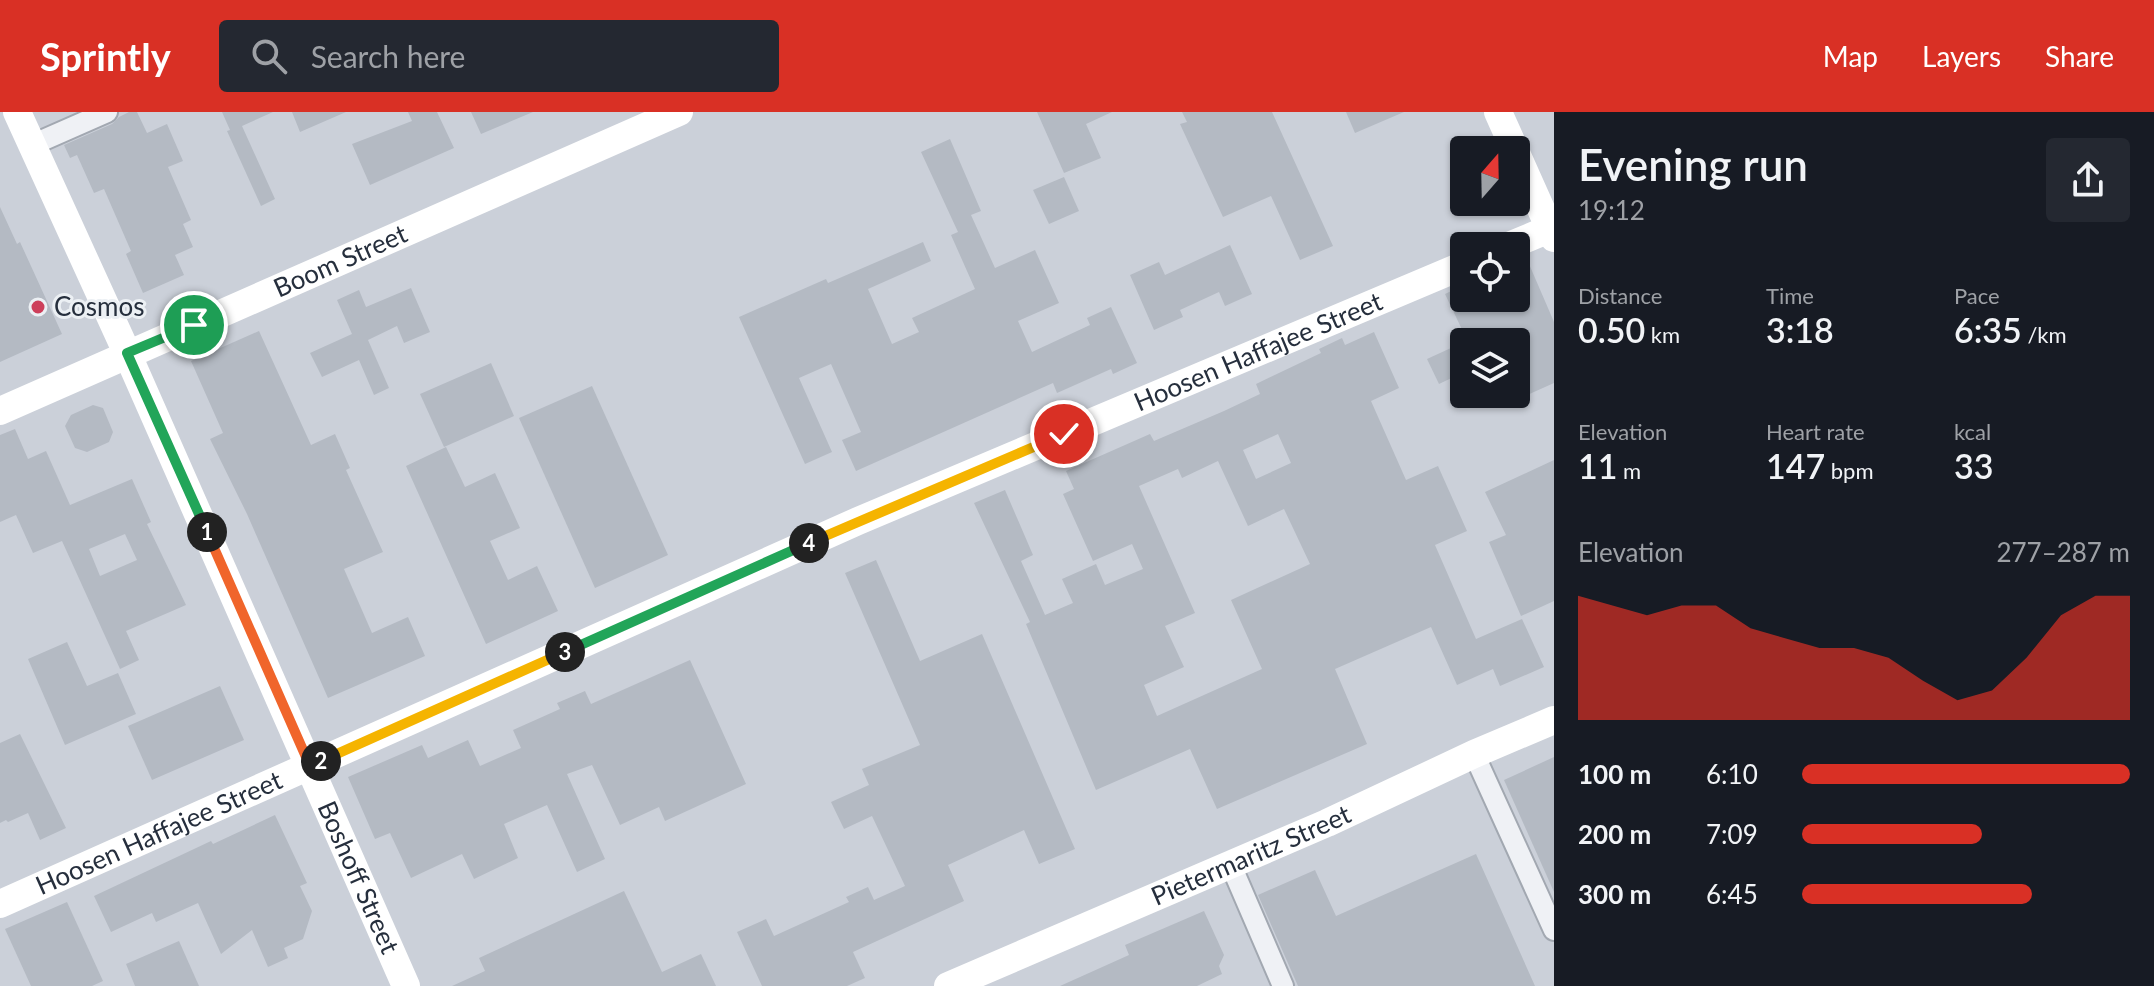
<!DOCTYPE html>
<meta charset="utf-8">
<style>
body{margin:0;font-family:Lato,sans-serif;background:#242831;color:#f1f3f6;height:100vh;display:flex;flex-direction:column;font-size:30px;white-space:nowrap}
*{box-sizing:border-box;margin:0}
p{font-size:26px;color:#9ea1a6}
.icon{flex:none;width:44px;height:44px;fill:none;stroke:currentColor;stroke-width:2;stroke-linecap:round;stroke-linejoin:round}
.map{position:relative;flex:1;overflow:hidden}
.sheet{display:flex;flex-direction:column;background:#171b24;width:600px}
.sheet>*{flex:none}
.needle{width:52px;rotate:20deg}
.buttons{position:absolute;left:1450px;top:24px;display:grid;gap:16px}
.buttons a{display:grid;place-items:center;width:80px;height:80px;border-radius:8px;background:#171b24;box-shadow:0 2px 6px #0004;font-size:40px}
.pin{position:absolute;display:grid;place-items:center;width:68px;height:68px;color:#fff;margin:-34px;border:4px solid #fff;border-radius:50%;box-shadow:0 2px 8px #0007}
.km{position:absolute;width:40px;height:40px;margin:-20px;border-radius:50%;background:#222;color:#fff;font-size:22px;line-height:40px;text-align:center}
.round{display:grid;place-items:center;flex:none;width:84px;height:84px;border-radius:8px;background:#242831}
.headline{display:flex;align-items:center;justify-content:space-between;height:136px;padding:0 24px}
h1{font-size:44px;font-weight:600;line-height:60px}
.metrics{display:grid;grid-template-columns:repeat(3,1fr);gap:12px;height:136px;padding:8px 24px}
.metrics div{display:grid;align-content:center}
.metrics b{font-size:34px;font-weight:600}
.metrics small{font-size:22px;font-weight:400}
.metrics p{font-size:22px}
.chart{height:224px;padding:16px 24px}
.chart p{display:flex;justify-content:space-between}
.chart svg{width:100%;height:144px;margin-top:8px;fill:#d93025;opacity:.7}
ul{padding:0 24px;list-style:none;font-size:26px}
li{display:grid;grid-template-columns:128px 96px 1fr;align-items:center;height:60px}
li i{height:20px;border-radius:10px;background:#d93025}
header{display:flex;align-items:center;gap:48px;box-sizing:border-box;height:112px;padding:0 40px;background:#d93025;color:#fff}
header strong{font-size:38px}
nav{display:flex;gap:44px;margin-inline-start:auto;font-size:28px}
.search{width:560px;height:72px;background:#242831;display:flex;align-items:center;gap:20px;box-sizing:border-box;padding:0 28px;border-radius:8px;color:#9ea1a6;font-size:30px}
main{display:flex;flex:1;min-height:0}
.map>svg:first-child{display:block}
</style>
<header>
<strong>Sprintly</strong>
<div class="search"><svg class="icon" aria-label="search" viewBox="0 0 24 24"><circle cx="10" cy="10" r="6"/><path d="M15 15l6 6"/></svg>Search here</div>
<nav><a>Map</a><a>Layers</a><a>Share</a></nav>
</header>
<main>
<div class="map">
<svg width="1554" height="874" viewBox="0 0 1554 874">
<rect width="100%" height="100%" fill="#dde1e7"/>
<path fill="#cbd0d9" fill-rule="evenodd" d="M0,0H1554V874H0ZM1464,38H1516V90H1464ZM1464,134H1516V186H1464ZM1464,230H1516V282H1464Z"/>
<g fill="#b4bac3" fill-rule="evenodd">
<path d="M129,0H137L147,21L167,12L183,49L168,55L191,108L183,112L193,135L175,143L184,163L143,181L126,142L131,139L104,77L94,81L77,43L70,46L64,33L112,12L119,5Z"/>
<path d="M222,0H273L242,14L275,87L261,94L227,19L230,18Z"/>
<path d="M292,0H346L300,20Z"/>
<path d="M408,0H437L454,36L370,73L352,32L412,9Z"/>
<path d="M471,0H533L481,22Z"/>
<path d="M1037,0H1112L1086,12L1101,46L1064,61Z"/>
<path d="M1182,0H1272L1333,134L1300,148L1271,84L1223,105L1180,12L1187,10Z"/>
<path d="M1346,0H1404L1355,21Z"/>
<path d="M950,27L981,99L971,103L995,156L1035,138L1059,191L1018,209L1032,240L1090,213L1087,206L1111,195L1137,251L1113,262L1111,257L1057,281L1053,271L856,359L842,328L861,320L831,252L799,266L832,340L805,352L739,205L826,167L828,171L923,130L931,149L868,177L892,232L919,220L912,206L975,177L951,123L958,120L921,40Z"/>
<path d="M1064,65L1079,99L1049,112L1033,78Z"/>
<path d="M0,95L17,132L20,130L62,222L0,250Z"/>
<path d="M1230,133L1252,182L1225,194L1219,180L1180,198L1183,205L1154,218L1130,163L1159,150L1165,163Z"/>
<path d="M1526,145L1554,210V271L1525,284L1516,264V230H1468L1445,182L1464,173V186H1516V150Z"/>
<path d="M411,176L430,220L404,231L397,214L368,228L389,276L374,283L359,248L322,265L310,241L352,222L337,188L359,178L366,195Z"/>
<path d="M259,219L311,333L335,322L350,356L346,358L383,440L344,457L372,521L408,505L425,544L328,586L247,402L210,327L223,321L191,249Z"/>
<path d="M1374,220L1399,276L1371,289L1406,368L1438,354L1467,419L1435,433L1476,527L1522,507L1544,555L1500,574L1493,557L1457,573L1431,515L1335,557L1367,632L1217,697L1190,637L1096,678L1026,512L1030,510L974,391L1005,378L1033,443L1021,449L1045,503L1073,491L1062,467L1096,452L1105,473L1143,457L1132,432L1093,449L1063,382L1074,377L1066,359L1150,322L1154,329L1224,299L1260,282L1256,272L1321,241L1319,237L1342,226L1345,233ZM1278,322L1291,351L1256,367L1243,338ZM1218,349L1248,414L1284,397L1310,452L1231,488L1262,557L1157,604L1144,573L1184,555L1165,514L1195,501L1139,374L1178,357L1182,366Z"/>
<path d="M1464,230V260L1439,272L1427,247Z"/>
<path d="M491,251L514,304L444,335L420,282Z"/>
<path d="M592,274L668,443L595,476L519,306Z"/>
<path d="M93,293L103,296L113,320L109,330L87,340L75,336L65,314L71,303Z"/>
<path d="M15,317L28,347L46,339L70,393L132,367L151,410L147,412L186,493L126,519L139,548L120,557L62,429L33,441L16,403L0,410V323ZM125,422L137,448L100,464L89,437Z"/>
<path d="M446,335L465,375L495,361L520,416L490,429L508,468L537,454L558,499L486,532L406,354Z"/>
<path d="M1554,348V489L1521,504L1489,430L1506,423L1485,380Z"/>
<path d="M876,448L920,549L982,522L1075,737L1039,752L1024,718L948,753L964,789L853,840L865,866L847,874H762L737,820L766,807L774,824L849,790L846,785L868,775L874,788L905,774L872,704L844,717L831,690L869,673L862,657L920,633L845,461Z"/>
<path d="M67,530L87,574L118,561L136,602L65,633L28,547Z"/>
<path d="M690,548L746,672L665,709L659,695L620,713L592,653L567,662L605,747L577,760L547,693L504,712L518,746L474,767L462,742L411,766L390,721L375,727L348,665L422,633L428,646L468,628L480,654L521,636L513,618L560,597L557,591L585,579L591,592Z"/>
<path d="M220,574L244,628L152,668L128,614Z"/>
<path d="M20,622L66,716L40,728L28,701L8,710L6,708L0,711V631Z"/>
<path d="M1554,645V780L1504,668Z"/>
<path d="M275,703L307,771L300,774L312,799L303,827L284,836L288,846L268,855L252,818L221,842L198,791L156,810L152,801L111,820L94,784L177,745L211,729L213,732Z"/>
<path d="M1476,742L1535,874H1298L1258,783L1315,758L1336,804Z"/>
<path d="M624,779L662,860L701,842L716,874H452L485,859L479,846Z"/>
<path d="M67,790L103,869L92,874H31L5,817Z"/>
<path d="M1204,799L1224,843L1219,854L1222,862L1197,874H1060L1129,843L1125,833Z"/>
<path d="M179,829L199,874H135L126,852Z"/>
</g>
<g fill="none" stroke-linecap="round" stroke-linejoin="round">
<g stroke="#a2a8b1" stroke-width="24">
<g id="street">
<path d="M32,33L107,0"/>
<path d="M1474,642L1554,818"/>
<path d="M1230,751L1283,874"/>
</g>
</g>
<use href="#street" stroke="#eff1f5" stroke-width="20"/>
<g stroke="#fff" stroke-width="28">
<path id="s1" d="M17,0L127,241L406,874"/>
<path d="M1498,0L1515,38"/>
<path d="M1516,41L1554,126"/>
<path d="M1509,134L1554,115"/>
<path id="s2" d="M0,299L679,0"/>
<path id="s3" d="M0,792L858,409L1464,153"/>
<path id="s4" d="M948,874L1327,711L1474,642L1554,608"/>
</g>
</g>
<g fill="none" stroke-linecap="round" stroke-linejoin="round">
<g stroke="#fff" stroke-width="16">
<path id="split-1" d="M194,213L127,241L207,420"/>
</g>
<g stroke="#fff" stroke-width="16">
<path id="split-2" d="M207,420L310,654L321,649"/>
</g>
<g stroke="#fff" stroke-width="16">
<path id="split-3" d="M321,649L565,540"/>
</g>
<g stroke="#fff" stroke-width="16">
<path id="split-4" d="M565,540L809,431"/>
</g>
<g stroke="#fff" stroke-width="16">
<path id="split-5" d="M809,431L1064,322"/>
</g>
<use href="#split-1" stroke="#22a559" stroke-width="10"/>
<use href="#split-2" stroke="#f0652b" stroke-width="10"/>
<use href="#split-3" stroke="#f5b400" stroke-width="10"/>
<use href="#split-4" stroke="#22a559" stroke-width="10"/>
<use href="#split-5" stroke="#f5b400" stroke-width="10"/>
</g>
<circle fill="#cd405b" stroke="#ecf0f4" stroke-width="3" cx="38" cy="195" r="8"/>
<g text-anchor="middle" stroke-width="6" stroke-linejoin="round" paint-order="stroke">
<g font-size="26" fill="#262f3d" stroke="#ecf0f4">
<text dy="9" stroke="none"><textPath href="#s2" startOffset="372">Boom Street</textPath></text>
<text dy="9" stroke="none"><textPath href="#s3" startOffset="1374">Hoosen Haffajee Street</textPath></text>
<text dy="9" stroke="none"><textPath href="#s3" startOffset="174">Hoosen Haffajee Street</textPath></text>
<text dy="9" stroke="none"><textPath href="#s4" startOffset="330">Pietermaritz Street</textPath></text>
<text dy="9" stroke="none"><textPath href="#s1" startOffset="838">Boshoff Street</textPath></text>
</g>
<g font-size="26" fill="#262f3d" stroke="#ecf0f4" text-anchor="start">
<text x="54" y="204">Cosmos</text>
</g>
</g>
</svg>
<div class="buttons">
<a><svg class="needle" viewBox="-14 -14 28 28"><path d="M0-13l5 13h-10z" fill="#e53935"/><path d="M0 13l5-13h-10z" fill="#9ea1a6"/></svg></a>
<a><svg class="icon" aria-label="locate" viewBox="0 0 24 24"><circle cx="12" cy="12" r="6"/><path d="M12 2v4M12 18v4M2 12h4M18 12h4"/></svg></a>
<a><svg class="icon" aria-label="layers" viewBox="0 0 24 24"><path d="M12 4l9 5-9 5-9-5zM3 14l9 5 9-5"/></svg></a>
</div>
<div class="pin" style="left:194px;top:213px;background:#1e9e55"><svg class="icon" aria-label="arrive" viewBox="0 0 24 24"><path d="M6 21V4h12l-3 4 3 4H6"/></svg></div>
<div class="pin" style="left:1064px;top:322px;background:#d93025"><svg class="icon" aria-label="check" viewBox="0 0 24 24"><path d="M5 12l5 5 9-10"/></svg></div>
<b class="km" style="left:207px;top:420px">1</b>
<b class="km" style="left:321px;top:649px">2</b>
<b class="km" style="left:565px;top:540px">3</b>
<b class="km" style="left:809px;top:431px">4</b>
</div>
<section class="sheet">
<div class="headline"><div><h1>Evening run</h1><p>19:12</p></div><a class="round"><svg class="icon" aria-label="share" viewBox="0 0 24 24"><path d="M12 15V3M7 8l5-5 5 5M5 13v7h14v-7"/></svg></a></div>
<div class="metrics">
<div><p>Distance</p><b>0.50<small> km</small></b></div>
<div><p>Time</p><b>3:18</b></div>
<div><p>Pace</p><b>6:35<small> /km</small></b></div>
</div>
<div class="metrics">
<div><p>Elevation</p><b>11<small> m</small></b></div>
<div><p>Heart rate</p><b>147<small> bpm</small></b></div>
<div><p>kcal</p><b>33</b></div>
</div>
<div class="chart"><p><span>Elevation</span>277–287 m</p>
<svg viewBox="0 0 160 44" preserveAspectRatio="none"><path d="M0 44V6L10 9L20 12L30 9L40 9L50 16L60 19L70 22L80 22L90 25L100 32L110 38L120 35L130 25L140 12L150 6L160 6V44z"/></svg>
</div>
<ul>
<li><b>100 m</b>6:10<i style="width:100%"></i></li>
<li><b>200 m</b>7:09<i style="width:55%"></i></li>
<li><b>300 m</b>6:45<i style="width:70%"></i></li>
</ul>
</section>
</main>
